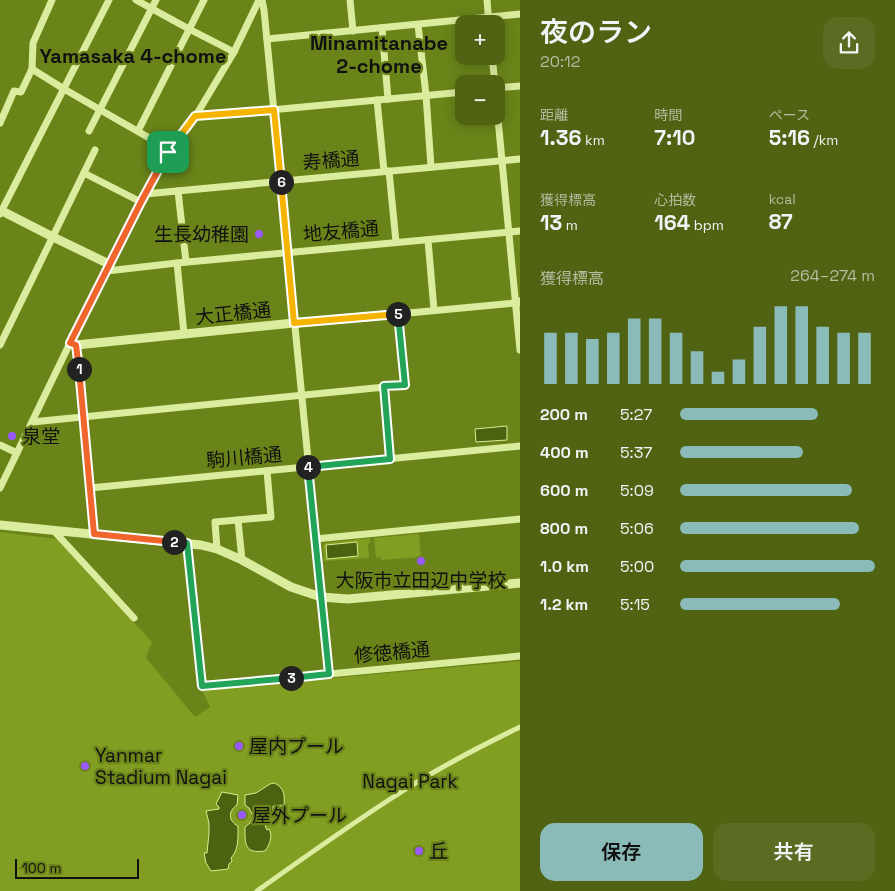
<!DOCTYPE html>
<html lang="ja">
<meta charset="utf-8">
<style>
body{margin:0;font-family:"Space Grotesk","Noto Sans JP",sans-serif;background:#5a6c21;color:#f1f3f6;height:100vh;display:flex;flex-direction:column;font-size:19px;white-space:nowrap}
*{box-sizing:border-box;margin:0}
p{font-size:16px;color:#b4bca0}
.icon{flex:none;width:28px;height:28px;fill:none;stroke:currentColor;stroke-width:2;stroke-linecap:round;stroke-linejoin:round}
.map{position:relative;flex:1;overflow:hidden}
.sheet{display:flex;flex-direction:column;background:#506313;width:375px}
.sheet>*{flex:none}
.fabs{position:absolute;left:455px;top:15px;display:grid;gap:10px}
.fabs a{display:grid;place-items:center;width:50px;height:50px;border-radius:10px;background:#506313;box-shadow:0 2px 12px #0003;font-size:25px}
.scale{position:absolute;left:15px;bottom:12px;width:124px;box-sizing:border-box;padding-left:5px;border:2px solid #111;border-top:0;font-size:14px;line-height:18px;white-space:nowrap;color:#111;-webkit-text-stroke:4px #6a8419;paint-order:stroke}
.pin{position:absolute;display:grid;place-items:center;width:42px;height:42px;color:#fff;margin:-21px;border-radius:10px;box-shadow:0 2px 8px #0006}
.km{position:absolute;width:25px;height:25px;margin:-12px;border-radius:50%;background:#222;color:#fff;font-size:14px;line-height:25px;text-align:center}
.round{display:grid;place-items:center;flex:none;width:52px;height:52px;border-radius:15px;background:#5a6c21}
.head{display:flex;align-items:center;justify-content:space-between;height:85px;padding:0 20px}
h1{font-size:28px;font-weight:600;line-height:38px}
.stats{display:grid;grid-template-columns:repeat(3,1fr);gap:8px;height:85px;padding:5px 20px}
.stats div{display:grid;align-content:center}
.stats b{font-size:21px;font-weight:600}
.stats small{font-size:14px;font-weight:400}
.stats p{font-size:14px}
.chart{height:140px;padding:10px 20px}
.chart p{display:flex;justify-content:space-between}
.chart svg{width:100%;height:90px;margin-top:5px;stroke:#8bbbb9;stroke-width:6}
.cta{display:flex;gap:10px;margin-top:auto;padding:10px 20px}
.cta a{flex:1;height:58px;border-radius:15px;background:#8bbbb9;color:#111;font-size:20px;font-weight:600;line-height:58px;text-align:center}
.cta a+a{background:#5a6c21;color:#f1f3f6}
ul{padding:0 20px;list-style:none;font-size:16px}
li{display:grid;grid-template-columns:80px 60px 1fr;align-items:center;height:38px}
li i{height:12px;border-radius:6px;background:#8bbbb9}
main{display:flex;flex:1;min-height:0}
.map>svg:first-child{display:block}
</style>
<main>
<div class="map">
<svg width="520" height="891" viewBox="0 0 520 891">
<rect width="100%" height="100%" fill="#6a8419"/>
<g fill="#819d22">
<path d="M0,532L57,539L152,642L146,658L195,717L210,707L202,690L520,661V891H0Z"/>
<path d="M419,534L421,557L381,560L380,557L376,558L374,538Z"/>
<path d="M370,538V543L368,544L369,558L324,561L323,545L325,543Z"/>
</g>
<g fill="#4d6210" stroke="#daee90">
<path d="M507,426V440L476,442L475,429Z"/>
<path d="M357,542L358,556L327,559L326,545Z"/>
<path d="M274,783C284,787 285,795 284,805L273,806V812L271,814H252L249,808L245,805V795L256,793L270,784Z"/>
<path d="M222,792L238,795L237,805C228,811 228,821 238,826C238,838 239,849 231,858L232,861L229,864L228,869L211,871L206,863L204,853H207L209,833V823L206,811L219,809V807L216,804Z"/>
<path d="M264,816L268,821L265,823L266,825L265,826L267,830L269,829C273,836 270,844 265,851C244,854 245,844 245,827L250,823L252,819L262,818Z"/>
</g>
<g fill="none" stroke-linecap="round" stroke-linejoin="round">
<path stroke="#daec9e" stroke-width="5" d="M257,891C306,856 355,821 406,789C442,766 481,746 520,727"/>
<g stroke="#daec9e" stroke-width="7">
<path d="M136,0L189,29L234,52"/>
<path d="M262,0L264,10L329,674"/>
<path d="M350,0L353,31"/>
<path d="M487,0L489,24"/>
<path d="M418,25L426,95L431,167"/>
<path d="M382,28L388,99"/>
<path d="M267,39L520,14"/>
<path d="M492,56L495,84"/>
<path d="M32,69L64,89L151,139L168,152"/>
<path d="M496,88L520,86"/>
<path d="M496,98L520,350"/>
<path d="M377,100L384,171"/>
<path d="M195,117L464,92"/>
<path d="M0,123L14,91L21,92L32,69L33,43L52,0"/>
<path d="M89,131L156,0"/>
<path d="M138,131L204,0"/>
<path d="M389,171L396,242"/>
<path d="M84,173L141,202"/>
<path d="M178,191L186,262"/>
<path d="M145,194L520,159"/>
<path d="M0,214L109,0"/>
<path d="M428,240L434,310"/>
<path d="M177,263L184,334"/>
<path d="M107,271L177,263L520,231"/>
<path d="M0,345L95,150"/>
<path d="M76,345L94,535"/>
<path d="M384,386L390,459"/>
<path d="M32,422L405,385L398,314L515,303"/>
<path d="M0,445L17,453"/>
<path d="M0,488L70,343L145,194L168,152L195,117L234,52L259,0"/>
<path d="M90,488L520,446"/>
<path d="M238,520L242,560"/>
<path d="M55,532L134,618"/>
<path d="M315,539L520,519"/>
<path d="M187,543L202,686L520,656"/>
<path d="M217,549L215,522L271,517L267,471"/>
</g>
<g stroke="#daec9e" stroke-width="9">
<path d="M2,211L53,237L109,264"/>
<path d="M515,303L520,302"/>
<path d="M70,343L76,345L294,323L398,314"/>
<path d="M0,525L201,545L217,549L242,560L291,587L321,597L348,599L520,583"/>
</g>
</g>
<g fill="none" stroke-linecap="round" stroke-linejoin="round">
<g stroke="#fff" stroke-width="10">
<path id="split-1" d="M79,369L76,345L70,343L141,202L168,152"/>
</g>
<g stroke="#fff" stroke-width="10">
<path id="split-2" d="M79,369L94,534L174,542"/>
</g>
<g stroke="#fff" stroke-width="10">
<path id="split-3" d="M174,542L187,543L202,686L291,678"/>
</g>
<g stroke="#fff" stroke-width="10">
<path id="split-4" d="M291,678L329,674L308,467"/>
</g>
<g stroke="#fff" stroke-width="10">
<path id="split-5" d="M308,467L390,459L384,386L405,385L398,314"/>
</g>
<g stroke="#fff" stroke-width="10">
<path id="split-6" d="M281,182L294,323L398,314"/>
</g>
<g stroke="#fff" stroke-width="10">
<path id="split-7" d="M168,152L195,116L274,110L281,182"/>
</g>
<use href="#split-1" stroke="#f0652b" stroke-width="6"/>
<use href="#split-2" stroke="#f0652b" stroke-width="6"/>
<use href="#split-3" stroke="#22a559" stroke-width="6"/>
<use href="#split-4" stroke="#22a559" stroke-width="6"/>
<use href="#split-5" stroke="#22a559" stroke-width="6"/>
<use href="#split-6" stroke="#f5b400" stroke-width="6"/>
<use href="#split-7" stroke="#f5b400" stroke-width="6"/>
</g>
<g fill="#9959ff" stroke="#6a8419" stroke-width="2">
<circle cx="259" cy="234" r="5"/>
<circle cx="12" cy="436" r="5"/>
<circle cx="421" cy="561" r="5"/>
<circle cx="239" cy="746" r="5"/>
<circle cx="85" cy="766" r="5"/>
<circle cx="242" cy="815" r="5"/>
<circle cx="419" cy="851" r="5"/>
</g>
<g text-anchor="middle" stroke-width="4.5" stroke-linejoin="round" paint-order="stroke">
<g font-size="19" fill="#111" stroke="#6a8419">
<text transform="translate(331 160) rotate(-5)" y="7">寿橋通</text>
<text transform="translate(341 231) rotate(-5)" y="7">地友橋通</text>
<text transform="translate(233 313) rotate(-6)" y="7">大正橋通</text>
<text transform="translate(244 457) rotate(-5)" y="7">駒川橋通</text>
<text transform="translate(392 652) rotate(-5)" y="7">修徳橋通</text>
</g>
<g font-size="19" fill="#111" stroke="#6a8419" text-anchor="start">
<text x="249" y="241" text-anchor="end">生長幼稚園</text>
<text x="22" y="443">泉堂</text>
<text x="421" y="587" text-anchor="middle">大阪市立田辺中学校</text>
<text x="249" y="753">屋内プール</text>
<text x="95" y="762">Yanmar<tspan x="95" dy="22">Stadium Nagai</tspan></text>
<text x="252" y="822">屋外プール</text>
<text x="429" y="858">丘</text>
</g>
<g font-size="19" fill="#111" stroke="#6a8419">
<text x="410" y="788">Nagai Park</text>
</g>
<g font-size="20" font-weight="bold" fill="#111" stroke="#6a8419">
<text x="379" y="50">Minamitanabe<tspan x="379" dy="23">2-chome</tspan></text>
<text x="133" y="63">Yamasaka 4-chome</text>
</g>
</g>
</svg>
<div class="fabs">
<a>+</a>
<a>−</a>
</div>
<div class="scale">100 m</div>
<div class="pin" style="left:168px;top:152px;background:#1e9e55"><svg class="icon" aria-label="arrive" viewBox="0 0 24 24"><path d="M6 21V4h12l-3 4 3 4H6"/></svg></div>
<b class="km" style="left:79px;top:369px">1</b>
<b class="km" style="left:174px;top:542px">2</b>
<b class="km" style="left:291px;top:678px">3</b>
<b class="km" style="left:308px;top:467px">4</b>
<b class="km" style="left:398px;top:314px">5</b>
<b class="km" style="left:281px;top:182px">6</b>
</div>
<section class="sheet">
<div class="head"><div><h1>夜のラン</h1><p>20:12</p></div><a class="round"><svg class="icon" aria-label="share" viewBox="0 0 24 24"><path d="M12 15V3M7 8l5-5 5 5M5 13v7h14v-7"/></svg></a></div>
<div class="stats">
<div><p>距離</p><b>1.36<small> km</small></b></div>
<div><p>時間</p><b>7:10</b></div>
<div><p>ペース</p><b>5:16<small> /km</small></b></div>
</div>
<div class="stats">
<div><p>獲得標高</p><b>13<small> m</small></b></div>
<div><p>心拍数</p><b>164<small> bpm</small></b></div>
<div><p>kcal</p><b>87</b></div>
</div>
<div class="chart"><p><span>獲得標高</span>264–274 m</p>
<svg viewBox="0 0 160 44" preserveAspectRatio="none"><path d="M5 44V19M15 44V19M25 44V22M35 44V19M45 44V12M55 44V12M65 44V19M75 44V28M85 44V38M95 44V32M105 44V16M115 44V6M125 44V6M135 44V16M145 44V19M155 44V19"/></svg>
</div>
<ul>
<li><b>200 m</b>5:27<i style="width:71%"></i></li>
<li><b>400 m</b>5:37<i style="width:63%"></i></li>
<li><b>600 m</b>5:09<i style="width:88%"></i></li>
<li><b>800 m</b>5:06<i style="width:92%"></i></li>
<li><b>1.0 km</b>5:00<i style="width:100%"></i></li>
<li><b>1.2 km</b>5:15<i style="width:82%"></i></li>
</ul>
<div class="cta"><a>保存</a><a>共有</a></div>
</section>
</main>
